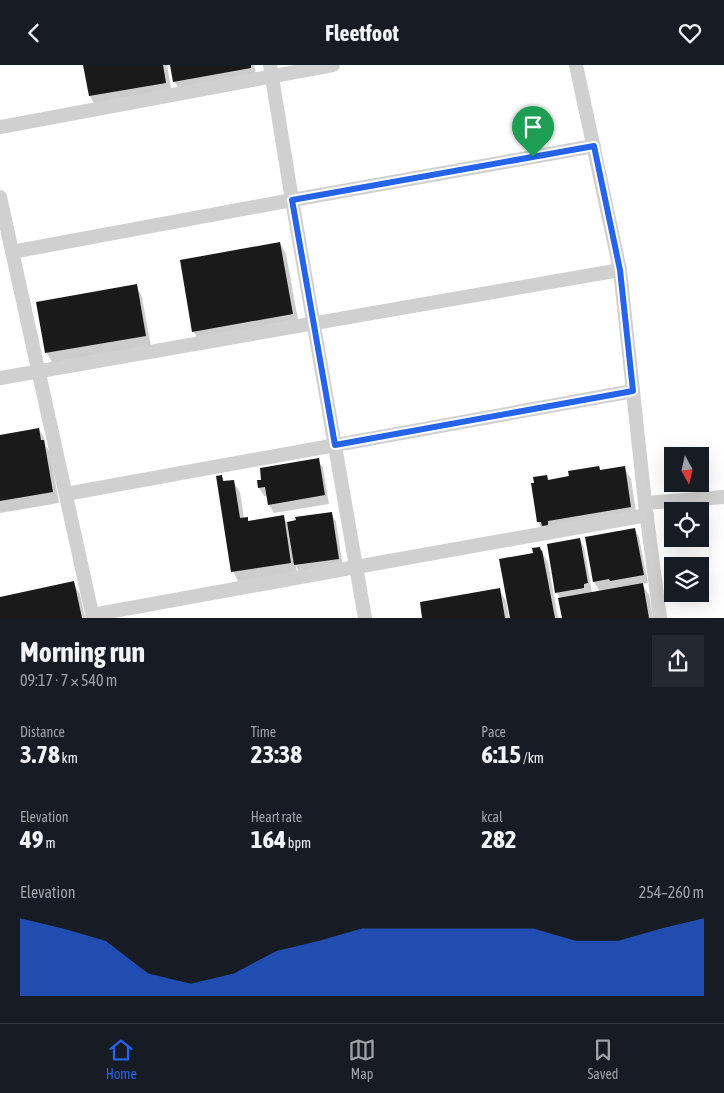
<!DOCTYPE html>
<meta charset="utf-8">
<style>
body{margin:0;font-family:"Asap Condensed",sans-serif;background:#242831;color:#f1f3f6;height:100vh;display:flex;flex-direction:column;font-size:19px;white-space:nowrap}
*{box-sizing:border-box;margin:0}
p{font-size:16px;color:#9ea1a6}
.icon{flex:none;width:28px;height:28px;fill:none;stroke:currentColor;stroke-width:2;stroke-linecap:round;stroke-linejoin:round}
.map{position:relative;height:553px;overflow:hidden}
.details{display:flex;flex-direction:column;background:#171b24;flex:1}
.details>*{flex:none}
.needle{width:32px;rotate:172deg}
.tools{position:absolute;left:664px;top:382px;display:grid;gap:10px}
.tools a{display:grid;place-items:center;width:45px;height:45px;border-radius:0px;background:#171b24;box-shadow:0 5px 20px #0002;font-size:25px}
.pin{position:absolute;display:grid;place-items:center;width:42px;height:42px;color:#fff;margin:-51px -21px;border-radius:50% 50% 50% 0;rotate:-45deg;box-shadow:0 0 5px #0007}
.pin .icon{rotate:45deg}
.round{display:grid;place-items:center;flex:none;width:52px;height:52px;border-radius:0px;background:#242831}
.headline{display:flex;align-items:center;justify-content:space-between;height:85px;padding:0 20px}
h1{font-size:28px;font-weight:700;line-height:38px}
.stats{display:grid;grid-template-columns:repeat(3,1fr);gap:8px;height:85px;padding:5px 20px}
.stats div{display:grid;align-content:center}
.stats b{font-size:25px;font-weight:700}
.stats small{font-size:14px;font-weight:400}
.stats p{font-size:14px}
.chart{height:140px;padding:10px 20px}
.chart p{display:flex;justify-content:space-between}
.chart svg{width:100%;height:90px;margin-top:5px;fill:#2563eb;opacity:.7}
header{display:flex;justify-content:space-between;align-items:center;height:65px;padding:0 20px;background:#171b24;font-size:22px;font-weight:700}
.dock{display:flex;justify-content:space-around;align-items:center;height:70px;border-top:1px solid #363941;background:#171b24;font-size:14px;color:#9ea1a6}
.dock a{display:grid;justify-items:center;gap:2px}
.dock .on{color:#2563eb}
.map>svg:first-child{display:block}
</style>
<header><svg class="icon" aria-label="back" viewBox="0 0 24 24"><path d="M15 5l-7 7 7 7"/></svg>Fleetfoot<svg class="icon" aria-label="heart" viewBox="0 0 24 24"><path d="M12 20l-8-8c-3-5 5-10 8-4 3-6 11-1 8 4z"/></svg></header>
<div class="map">
<svg width="724" height="553" viewBox="0 0 724 553">
<rect width="100%" height="100%" fill="#fff"/>
<g fill="#0003">
<path d="M85,0H167L172,29L96,42L90,31Z"/>
<path d="M172,0H254L257,14L181,28L175,17Z"/>
<path d="M280,178L286,189L299,260L200,278L194,267Z"/>
<path d="M136,221L142,232L151,282L53,299L47,288L38,238Z"/>
<path d="M39,364L45,375L46,381L50,387L59,438L0,448V371Z"/>
<path d="M318,395L323,403L329,439L274,448L269,439L267,431H264L259,423L263,416Z"/>
<path d="M599,402L601,406L624,403L631,414L637,453L545,468L538,457L532,419L547,411L549,416L571,412Z"/>
<path d="M221,411L225,417L233,416L240,427L244,454L247,453L249,457L283,452L287,458L331,448L336,457L343,502L300,508L296,501L297,509L239,518L233,506Z"/>
<path d="M634,464L639,472L648,518L642,519L649,530L653,553H563L560,534L557,527L579,474L584,482L592,528L600,527L594,517Z"/>
<path d="M540,483L548,498L558,553H511L534,489Z"/>
<path d="M73,518L80,529L85,553H0V534Z"/>
<path d="M499,525L506,536L509,553H424Z"/>
</g>
<g fill="#1a1a1a">
<path d="M83,0H163L166,18L89,31Z"/>
<path d="M170,0H251V3L173,17Z"/>
<path d="M280,177L293,249L192,267L180,195Z"/>
<path d="M137,219L146,271L45,288L36,237Z"/>
<path d="M39,363L41,375H44L53,427L0,436V370Z"/>
<path d="M319,393L325,430L268,440L265,422L258,423L257,415H261L260,403Z"/>
<path d="M599,401L600,405L625,401L631,442L548,456V460L542,461L541,457H537L531,418H534L533,412L547,410L548,415L569,411L568,406Z"/>
<path d="M222,410L223,416L234,415L240,453L248,452V456L284,450L291,498L231,507L216,411Z"/>
<path d="M332,447L339,494L294,500L287,457L296,455L295,452Z"/>
<path d="M635,463L644,510L610,516L609,514L593,517L585,472Z"/>
<path d="M580,473L588,518L584,519V523L555,528L547,479Z"/>
<path d="M540,482L541,486L542,485L555,553H510L499,494L533,488L532,483Z"/>
<path d="M74,516L82,553H0V532Z"/>
<path d="M643,518L649,553H562L558,533Z"/>
<path d="M500,523L505,553H422L420,537Z"/>
</g>
<g fill="none" stroke-linecap="round" stroke-linejoin="round">
<g stroke="#d0d0d0" stroke-width="14">
<path d="M270,0L292,135L365,553"/>
<path d="M576,0L620,205L645,438L660,553"/>
<path d="M0,62L333,0"/>
<path d="M0,132L93,553"/>
<path d="M12,187L292,135L594,81"/>
<path d="M0,313L620,205"/>
<path d="M66,429L633,326"/>
<path d="M645,438L724,432"/>
<path d="M92,550L356,502L647,450"/>
</g>
</g>
<g fill="none" stroke-linecap="round" stroke-linejoin="round">
<g stroke="#fff" stroke-width="10">
<path id="route" d="M594,81L620,205L633,326L335,380L292,135Z"/>
</g>
<use href="#route" stroke="#2563eb" stroke-width="6"/>
</g>
</svg>
<div class="tools">
<a><svg class="needle" viewBox="-14 -14 28 28"><path d="M0-13l5 13h-10z" fill="#e53935"/><path d="M0 13l5-13h-10z" fill="#9ea1a6"/></svg></a>
<a><svg class="icon" aria-label="locate" viewBox="0 0 24 24"><circle cx="12" cy="12" r="6"/><path d="M12 2v4M12 18v4M2 12h4M18 12h4"/></svg></a>
<a><svg class="icon" aria-label="layers" viewBox="0 0 24 24"><path d="M12 4l9 5-9 5-9-5zM3 14l9 5 9-5"/></svg></a>
</div>
<div class="pin" style="left:533px;top:92px;background:#1e9e55"><svg class="icon" aria-label="arrive" viewBox="0 0 24 24"><path d="M6 21V4h12l-3 4 3 4H6"/></svg></div>
</div>
<section class="details">
<div class="headline"><div><h1>Morning run</h1><p>09:17 · 7 × 540 m</p></div><a class="round"><svg class="icon" aria-label="share" viewBox="0 0 24 24"><path d="M12 15V3M7 8l5-5 5 5M5 13v7h14v-7"/></svg></a></div>
<div class="stats">
<div><p>Distance</p><b>3.78<small> km</small></b></div>
<div><p>Time</p><b>23:38</b></div>
<div><p>Pace</p><b>6:15<small> /km</small></b></div>
</div>
<div class="stats">
<div><p>Elevation</p><b>49<small> m</small></b></div>
<div><p>Heart rate</p><b>164<small> bpm</small></b></div>
<div><p>kcal</p><b>282</b></div>
</div>
<div class="chart"><p><span>Elevation</span>254–260 m</p>
<svg viewBox="0 0 160 44" preserveAspectRatio="none"><path d="M0 44V6L10 11L20 17L30 33L40 38L50 33L60 22L70 17L80 11L90 11L100 11L110 11L120 11L130 17L140 17L150 11L160 6V44z"/></svg>
</div>
</section>
<nav class="dock">
<a class="on"><svg class="icon" aria-label="home" viewBox="0 0 24 24"><path d="M3 11l9-7 9 7M6 9v11h12V9"/></svg>Home</a>
<a><svg class="icon" aria-label="map" viewBox="0 0 24 24"><path d="M3 6l6-2 6 2 6-2v14l-6 2-6-2-6 2zM9 4v14M15 6v14"/></svg>Map</a>
<a><svg class="icon" aria-label="saved" viewBox="0 0 24 24"><path d="M7 4h10v16l-5-4-5 4z"/></svg>Saved</a>
</nav>
